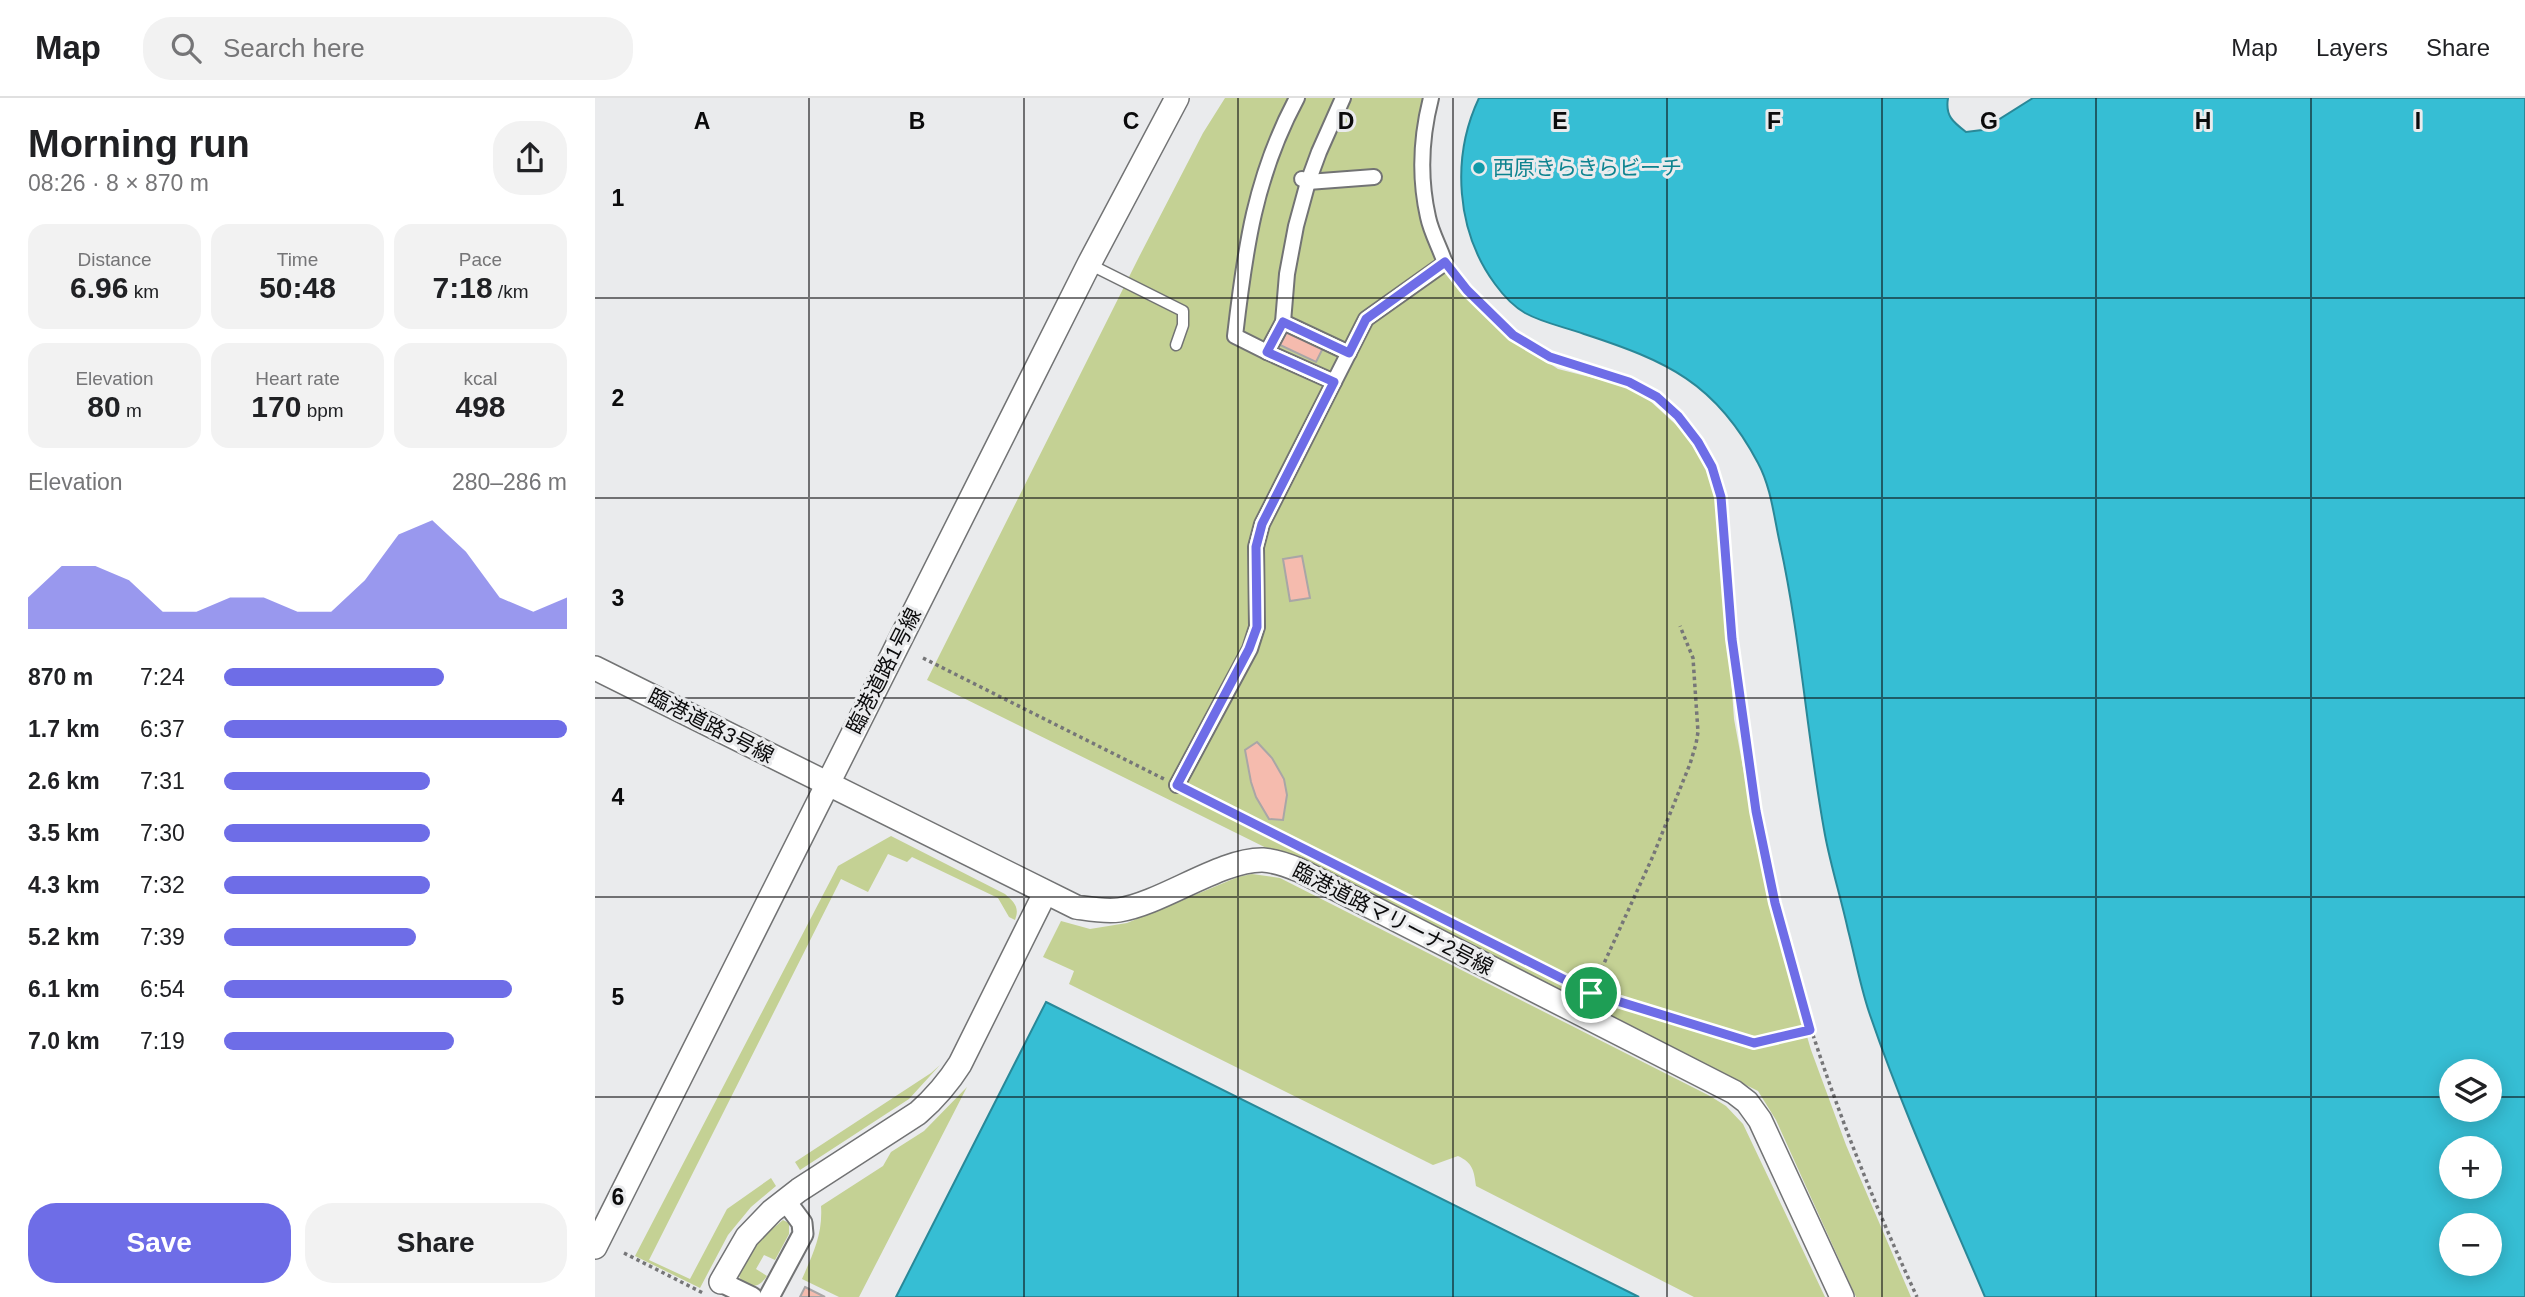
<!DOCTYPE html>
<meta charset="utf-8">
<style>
body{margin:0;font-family:Arial,"Noto Sans JP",sans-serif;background:#f2f2f2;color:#202124;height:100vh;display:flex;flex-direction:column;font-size:26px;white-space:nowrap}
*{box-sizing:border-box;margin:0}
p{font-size:23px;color:#757577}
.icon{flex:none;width:38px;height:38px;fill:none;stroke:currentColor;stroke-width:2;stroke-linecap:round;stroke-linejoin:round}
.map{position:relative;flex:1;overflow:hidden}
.side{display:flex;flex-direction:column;background:#fff;width:595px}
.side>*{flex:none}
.controls{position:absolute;left:1844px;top:961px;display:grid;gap:14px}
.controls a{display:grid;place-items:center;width:63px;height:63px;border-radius:50%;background:#fff;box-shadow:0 4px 18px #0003;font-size:35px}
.pin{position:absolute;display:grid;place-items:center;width:60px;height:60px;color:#fff;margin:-30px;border:4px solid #fff;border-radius:50%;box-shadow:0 2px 7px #0007}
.round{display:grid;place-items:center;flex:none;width:74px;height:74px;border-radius:28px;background:#f2f2f2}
.overview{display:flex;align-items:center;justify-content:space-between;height:119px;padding:0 28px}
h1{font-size:38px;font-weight:700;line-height:52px}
.metrics{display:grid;grid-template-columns:repeat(3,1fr);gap:10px;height:119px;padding:7px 28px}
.metrics div{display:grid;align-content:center;border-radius:18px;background:#f2f2f2;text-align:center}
.metrics b{font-size:30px;font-weight:700}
.metrics small{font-size:19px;font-weight:400}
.metrics p{font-size:19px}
.chart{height:196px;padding:14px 28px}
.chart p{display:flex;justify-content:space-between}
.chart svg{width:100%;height:126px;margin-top:7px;fill:#6e6de7;opacity:.7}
.button{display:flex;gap:14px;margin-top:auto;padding:14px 28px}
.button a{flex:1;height:80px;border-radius:28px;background:#6e6de7;color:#fff;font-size:28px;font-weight:700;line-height:80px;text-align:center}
.button a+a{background:#f2f2f2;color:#202124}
ul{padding:0 28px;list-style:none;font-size:23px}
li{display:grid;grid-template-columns:112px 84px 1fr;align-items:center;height:52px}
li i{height:18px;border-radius:9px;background:#6e6de7}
header{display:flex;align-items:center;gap:42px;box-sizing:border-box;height:98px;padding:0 35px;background:#fff;border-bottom:2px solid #e0e0e0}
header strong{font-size:33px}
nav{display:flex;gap:38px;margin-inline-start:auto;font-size:24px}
.search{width:490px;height:63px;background:#f2f2f2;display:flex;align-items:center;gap:18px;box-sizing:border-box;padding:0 24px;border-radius:28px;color:#757577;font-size:26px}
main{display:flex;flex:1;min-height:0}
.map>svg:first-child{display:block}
</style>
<header>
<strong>Map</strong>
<div class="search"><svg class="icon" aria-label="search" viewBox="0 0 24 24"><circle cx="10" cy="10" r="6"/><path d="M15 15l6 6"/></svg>Search here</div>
<nav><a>Map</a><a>Layers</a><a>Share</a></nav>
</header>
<main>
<section class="side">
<div class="overview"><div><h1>Morning run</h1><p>08:26 · 8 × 870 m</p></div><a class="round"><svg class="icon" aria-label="share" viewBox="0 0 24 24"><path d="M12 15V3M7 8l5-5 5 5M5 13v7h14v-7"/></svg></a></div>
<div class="metrics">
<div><p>Distance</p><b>6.96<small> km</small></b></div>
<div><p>Time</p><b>50:48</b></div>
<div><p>Pace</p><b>7:18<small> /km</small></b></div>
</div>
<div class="metrics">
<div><p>Elevation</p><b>80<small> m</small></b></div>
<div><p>Heart rate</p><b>170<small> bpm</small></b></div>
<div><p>kcal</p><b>498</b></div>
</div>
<div class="chart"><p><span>Elevation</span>280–286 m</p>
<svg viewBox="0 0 160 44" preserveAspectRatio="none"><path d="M0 44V33L10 22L20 22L30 27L40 38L50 38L60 33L70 33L80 38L90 38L100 27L110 11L120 6L130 17L140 33L150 38L160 33V44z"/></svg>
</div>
<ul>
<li><b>870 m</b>7:24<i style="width:64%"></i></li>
<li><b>1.7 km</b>6:37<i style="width:100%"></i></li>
<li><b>2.6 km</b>7:31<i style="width:60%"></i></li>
<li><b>3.5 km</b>7:30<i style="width:60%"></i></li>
<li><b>4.3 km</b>7:32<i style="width:60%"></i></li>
<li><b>5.2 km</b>7:39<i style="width:56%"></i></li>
<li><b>6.1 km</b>6:54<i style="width:84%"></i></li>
<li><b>7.0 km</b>7:19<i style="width:67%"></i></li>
</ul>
<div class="button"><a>Save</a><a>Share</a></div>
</section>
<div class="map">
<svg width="1930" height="1199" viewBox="0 0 1930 1199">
<rect width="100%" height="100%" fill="#eaebed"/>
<g fill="#c4d194">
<path d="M630,0H830L822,51L828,125L838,155L850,172L869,195L919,242L963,271L1042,291L1089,334L1114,375L1124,414L1139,621L1160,735L1180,829L1216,952L1251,1047L1316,1199H1261L1181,1022L1163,993L332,582L545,157L608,35Z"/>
<path d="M296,738L410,796C419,804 425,809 420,822L414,819L403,800L317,759L312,764L293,756L273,794L246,781L54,1162L95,1181L132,1111L176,1080L181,1088L156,1109L133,1137L105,1190L40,1158L243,768Z"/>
<path d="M657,776L685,780L1115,998L1131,1008L1148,1026L1230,1199H1099L881,1088C879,1073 878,1065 863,1058L838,1067L474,886L479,873L448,859L466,823L495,831L532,825L643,779Z"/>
<path d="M345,967L314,1001L205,1072L200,1064L336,975Z"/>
<path d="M372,989L264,1199H244L207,1181C218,1156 228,1136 226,1108L288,1068L296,1054L329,1033Z"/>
<path d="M188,1122L194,1125V1136L180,1162L169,1157L161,1171L172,1178C166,1187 158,1191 148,1186L143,1176L158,1147Z"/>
</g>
<g fill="#36bed4" stroke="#298898" stroke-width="2" fill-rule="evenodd">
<path d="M884,0H1353C1350,18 1358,24 1371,34L1387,32L1438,0H1930V1199H1390C1350,1105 1307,1011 1274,914C1265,887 1260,859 1253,832C1246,800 1236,769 1230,737C1212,640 1206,542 1185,446C1179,419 1176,389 1163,365C1121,285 1072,263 989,236C970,229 948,225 930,215C918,208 908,197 900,186C861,133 856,59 884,0ZM1857,973H1895V1012H1857ZM1857,1050H1895V1088H1857ZM1857,1127H1895V1166H1857Z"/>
<path d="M451,904L1044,1199H301Z"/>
</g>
<g fill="#f5bbae" stroke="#a9a6a6" stroke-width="2">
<path d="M693,231L729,248L721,264L685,247Z"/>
<path d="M707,458L715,500L695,503L688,461Z"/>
<path d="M662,644L677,660L689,681L692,697L688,722L674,721L661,699L656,684L650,652Z"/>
<path d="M210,1189L230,1199H205Z"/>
</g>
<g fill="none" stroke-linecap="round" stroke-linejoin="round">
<g stroke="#727374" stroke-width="13">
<path id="service" d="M494,166L588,213V227L581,247"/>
</g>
<g stroke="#727374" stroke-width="18">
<g id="pedestrian">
<path d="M702,0C660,78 650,151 640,238L672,254L688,224L692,176L701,128L713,84L724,54L748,0"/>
<path d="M707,81L713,84L779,79"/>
<path d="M688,224L754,255"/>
<path d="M672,254L739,284L771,221L850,165C845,150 836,134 833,119C824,79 826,39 836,0"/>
<path d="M582,687L655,551L662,529L661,449L667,426L739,284"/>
</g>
</g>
<g stroke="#727374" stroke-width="23">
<g id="minor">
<path d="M126,1184L157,1199"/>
<path d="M174,1199L208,1136L207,1125L190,1102"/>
</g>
</g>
<g stroke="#727374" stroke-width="26">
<g id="tertiary">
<path d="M0,570L481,809C495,811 510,814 524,812C568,805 626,761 668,762C681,763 692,767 704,772L1139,994L1152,1004L1165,1022L1247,1199"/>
<path d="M0,1149L494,166L582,0"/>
<path d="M126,1184L152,1139L177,1113L204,1092L323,1015C340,1000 353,985 365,966L450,795"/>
</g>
</g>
<g stroke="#767678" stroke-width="3.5" stroke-dasharray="3.5 3.5" stroke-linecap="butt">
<path d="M860,177C885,210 916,241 954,259C979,271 1009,273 1034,283C1063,295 1089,320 1105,347C1138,403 1131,476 1137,539C1142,597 1151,655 1161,711C1191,881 1250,1043 1322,1199"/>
<path d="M328,560L569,681"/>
<path d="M595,694L707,750"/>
<path d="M811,802L996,895L1159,945L1215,932"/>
<path d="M995,896L1058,758L1095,666L1101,646L1103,634L1098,560L1085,528"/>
<path d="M29,1155L108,1195"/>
</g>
<use href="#service" stroke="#fff" stroke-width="10"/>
<use href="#pedestrian" stroke="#fff" stroke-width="14"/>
<use href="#minor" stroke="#fff" stroke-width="19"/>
<use href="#tertiary" stroke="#fff" stroke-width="23"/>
</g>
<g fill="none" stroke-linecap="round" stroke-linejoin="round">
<g stroke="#fff" stroke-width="14">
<path id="route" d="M850,164L872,192L918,237L955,259L1034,284L1062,299L1083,318L1103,344L1117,369L1126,399L1137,541L1161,713L1180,805L1215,932L1159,945L996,895L582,687L654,551L662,529L661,449L667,426L739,284L672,254L688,224L754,255L771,221Z"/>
</g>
<use href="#route" stroke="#6e6de7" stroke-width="9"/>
</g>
<path fill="none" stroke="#0b0b0c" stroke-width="2" stroke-opacity="0.55" d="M214,0V1199M429,0V1199M643,0V1199M858,0V1199M1072,0V1199M1287,0V1199M1501,0V1199M1716,0V1199M0,200H1930M0,400H1930M0,600H1930M0,799H1930M0,999H1857M1895,999H1930"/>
<circle fill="#0f9aa8" stroke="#eaebed" stroke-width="2.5" cx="884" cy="70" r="7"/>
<g text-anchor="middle" stroke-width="6" stroke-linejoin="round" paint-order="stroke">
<g font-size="21" fill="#0d838f" stroke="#eaebed" text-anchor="start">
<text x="898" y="77">西原きらきらビーチ</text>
</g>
<g font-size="21" fill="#0b0b0c" stroke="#eaebed">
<text transform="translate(289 573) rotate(-63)" y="7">臨港道路1号線</text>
<text transform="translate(116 628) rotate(27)" y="7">臨港道路3号線</text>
<text transform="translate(798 821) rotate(27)" y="7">臨港道路マリーナ2号線</text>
</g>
</g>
<g font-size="23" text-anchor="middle" font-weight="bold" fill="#0b0b0c" stroke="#eaebed" stroke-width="6" stroke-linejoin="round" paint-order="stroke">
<text x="107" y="31">A</text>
<text x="322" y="31">B</text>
<text x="536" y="31">C</text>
<text x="751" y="31">D</text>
<text x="965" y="31">E</text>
<text x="1179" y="31">F</text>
<text x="1394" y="31">G</text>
<text x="1608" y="31">H</text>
<text x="1823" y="31">I</text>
<text x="23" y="108">1</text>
<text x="23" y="308">2</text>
<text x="23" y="508">3</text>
<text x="23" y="707">4</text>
<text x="23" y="907">5</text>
<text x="23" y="1107">6</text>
</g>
</svg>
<div class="controls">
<a><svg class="icon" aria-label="layers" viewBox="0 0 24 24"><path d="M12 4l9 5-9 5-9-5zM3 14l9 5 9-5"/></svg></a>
<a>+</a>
<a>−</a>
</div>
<div class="pin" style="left:996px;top:895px;background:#1e9e55"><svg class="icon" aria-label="arrive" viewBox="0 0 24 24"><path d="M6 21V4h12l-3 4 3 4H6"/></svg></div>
</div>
</main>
